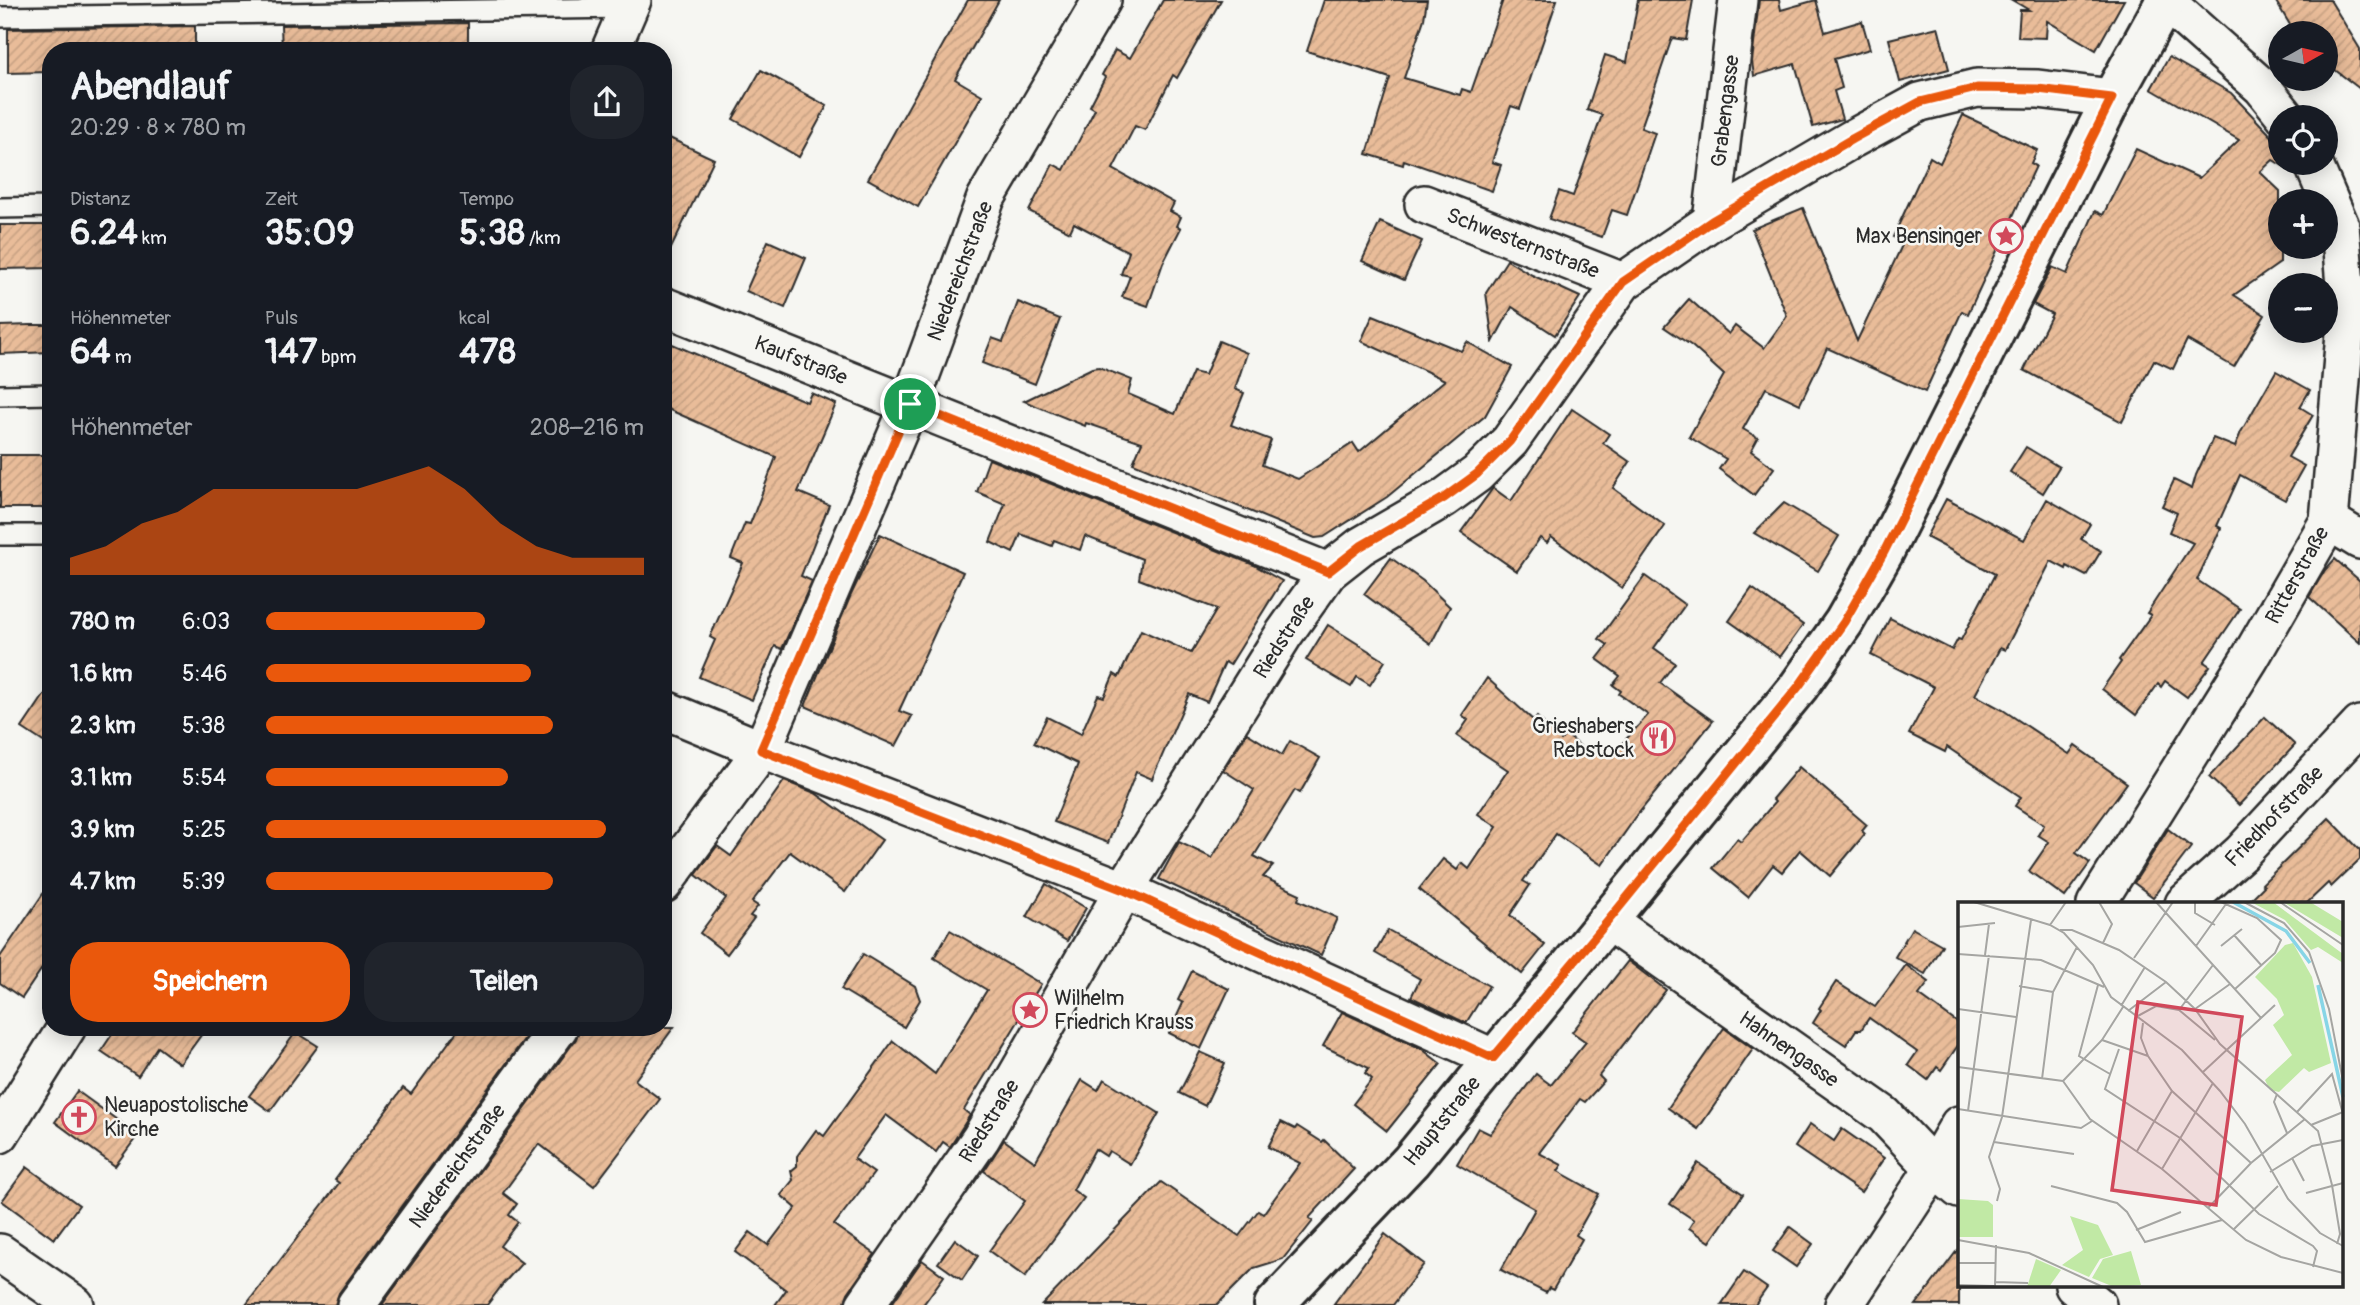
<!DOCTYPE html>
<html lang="de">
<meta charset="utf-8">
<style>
body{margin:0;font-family:Pangolin,sans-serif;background:#20242c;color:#f1f3f6;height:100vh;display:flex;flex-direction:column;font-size:26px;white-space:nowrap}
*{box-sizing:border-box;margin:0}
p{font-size:23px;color:#9ea1a6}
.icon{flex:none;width:38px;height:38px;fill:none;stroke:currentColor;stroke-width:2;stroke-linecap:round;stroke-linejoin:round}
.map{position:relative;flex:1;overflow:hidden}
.side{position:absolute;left:42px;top:42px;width:630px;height:994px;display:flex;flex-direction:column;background:#171b24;border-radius:28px;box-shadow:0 4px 18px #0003}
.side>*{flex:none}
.needle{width:46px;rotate:82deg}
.controls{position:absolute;left:2268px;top:21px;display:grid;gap:14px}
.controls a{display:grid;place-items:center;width:70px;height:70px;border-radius:50%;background:#171b24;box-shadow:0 4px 18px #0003;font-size:35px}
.pin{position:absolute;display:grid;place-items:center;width:60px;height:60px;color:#fff;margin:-30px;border:4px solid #fff;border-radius:50%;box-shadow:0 2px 7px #0007}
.round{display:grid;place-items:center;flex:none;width:74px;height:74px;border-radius:28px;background:#20242c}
.summary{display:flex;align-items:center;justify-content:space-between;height:119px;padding:0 28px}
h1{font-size:38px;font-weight:700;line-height:52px}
.stats{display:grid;grid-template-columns:repeat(3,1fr);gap:10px;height:119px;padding:7px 28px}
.stats div{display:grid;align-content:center}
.stats b{font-size:35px;font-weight:700}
.stats small{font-size:19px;font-weight:400}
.stats p{font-size:19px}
.chart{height:196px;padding:14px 28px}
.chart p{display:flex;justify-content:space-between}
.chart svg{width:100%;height:126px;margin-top:7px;fill:#ea580c;opacity:.7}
.primary-button{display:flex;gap:14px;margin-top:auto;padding:14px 28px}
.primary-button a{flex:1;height:80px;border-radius:28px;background:#ea580c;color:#fff;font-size:28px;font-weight:700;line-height:80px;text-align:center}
.primary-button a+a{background:#20242c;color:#f1f3f6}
ul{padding:0 28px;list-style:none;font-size:23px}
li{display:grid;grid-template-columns:112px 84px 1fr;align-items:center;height:52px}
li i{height:18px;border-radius:9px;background:#ea580c}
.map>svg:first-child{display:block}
</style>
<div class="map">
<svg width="2360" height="1305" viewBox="0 0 2360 1305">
<defs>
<pattern id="building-hatch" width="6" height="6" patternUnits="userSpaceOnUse" patternTransform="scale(1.75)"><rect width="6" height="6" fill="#e9bc99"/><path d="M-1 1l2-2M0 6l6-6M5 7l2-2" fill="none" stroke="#c8a284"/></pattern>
</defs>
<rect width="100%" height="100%" fill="#f6f6f2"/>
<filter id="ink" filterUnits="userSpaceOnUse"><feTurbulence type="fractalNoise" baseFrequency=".0143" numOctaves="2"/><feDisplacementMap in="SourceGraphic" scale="14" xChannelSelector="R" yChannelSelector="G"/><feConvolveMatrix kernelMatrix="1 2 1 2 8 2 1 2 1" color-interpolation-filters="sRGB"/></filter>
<g filter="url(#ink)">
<g fill="url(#building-hatch)" stroke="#2b2b2b" stroke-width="2">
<path d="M968,0H999L955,79L982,95L918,207L868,179Z"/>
<path d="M1163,0H1221L1177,78L1173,75L1145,130L1135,126L1113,169L1174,203L1170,211L1181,217L1177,226L1181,228L1163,263L1148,306L1122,297L1130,276L1121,274L1129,252L1074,223L1070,232L1029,211L1053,164L1064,170L1095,109L1090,106L1105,77L1102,75L1115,50L1130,58Z"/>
<path d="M1324,0H1427L1424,19L1404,78L1460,95L1462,89L1471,92L1503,0H1557L1520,109L1511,106L1501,134L1492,162L1501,165L1492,191L1404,160L1403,165L1367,154L1390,78L1307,51Z"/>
<path d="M1638,0H1693L1686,40L1672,38L1641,128L1655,133L1627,215L1612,210L1602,237L1549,219L1559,191L1573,196L1602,115L1587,110L1605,55L1627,62Z"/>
<path d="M1759,0H1779L1781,10L1816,0L1825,32L1862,21L1870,49L1834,59L1842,88L1834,91L1842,119L1813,127L1795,64L1754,76L1752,62Z"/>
<path d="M2012,0H2124L2096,50L2047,21L2046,38L2018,37L2020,10H2029Z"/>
<path d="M2275,0H2330L2360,49V89L2326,63V33H2295Z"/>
<path d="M468,23V51H282L281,25Z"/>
<path d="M195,26V51H51V72L8,73V29Z"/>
<path d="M1938,27L1949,69L1900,82L1889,39Z"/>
<path d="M2169,57L2231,93L2280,145V163H2292L2294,173L2273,160L2260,172L2280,191V263L2234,295L2265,315L2234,367L2187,340L2173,369L2154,360L2122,422L2024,370L2052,314L2033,304L2052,267L2067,274L2095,211L2103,215L2136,149L2199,178L2239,140L2151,89Z"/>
<path d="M761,70L827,106L799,157L733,119Z"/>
<path d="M1963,115L2037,150L2031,163L2036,166L1968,314L1962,311L1925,392L1827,348L1800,404L1766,388L1743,429L1758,438L1751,451L1774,468L1754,495L1719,469L1726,459L1689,437L1724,375L1692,346L1664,327L1689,299L1729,334L1735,326L1764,348L1787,316L1752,229L1803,208L1857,341L1904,241L1893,237L1930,157L1940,163Z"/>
<path d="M663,135L714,159L663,265Z"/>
<path d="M1380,222L1422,241L1404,280L1362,261Z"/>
<path d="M0,225H51V268L0,269Z"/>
<path d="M768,241L806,258L785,308L746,291Z"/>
<path d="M1507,260L1532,275L1580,297L1555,335L1512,307L1493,342L1486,293Z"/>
<path d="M1018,302L1060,319L1035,384L982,363L992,338L1003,342Z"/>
<path d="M1373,315L1461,351L1467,342L1512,367L1485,416L1387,497L1324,537L1315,538L1133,463L1142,442L1086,423L1085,426L1024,401L1092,368L1099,367L1132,380L1128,394L1175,414L1193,372L1205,375L1219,341L1247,353L1235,389L1244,393L1231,425L1271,440L1262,465L1298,479L1353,443L1359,452L1445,380L1361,341Z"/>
<path d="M31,325H51V352L0,354V326Z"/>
<path d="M663,340L807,402L811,393L836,404L798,492L829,505L801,576L812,581L782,649L775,646L752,700L699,677L715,640L710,637L743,563L731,558L745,523L750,524L776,457L663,407Z"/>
<path d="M2276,371L2310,390L2300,407L2313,415L2288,457L2304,466L2285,500L2240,475L2217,526L2221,528L2197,580L2240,609L2204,662L2210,666L2187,697L2165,681L2161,687L2158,684L2136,715L2102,689L2121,662L2119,660L2151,615L2147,613L2193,543L2169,532L2177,513L2162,506L2174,480L2192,489L2196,475L2213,438L2235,447L2241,432Z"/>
<path d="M1572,409L1609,434L1603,443L1630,462L1613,488L1665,526L1622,588L1551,537L1547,543L1540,538L1517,571L1461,532L1493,488L1511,501Z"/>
<path d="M2026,447L2059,467L2043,493L2010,472Z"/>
<rect x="0" y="455" width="51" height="53"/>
<path d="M989,459L1254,565L1282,581L1230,665L1225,662L1207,702L1189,694L1152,779L1136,772L1108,843L1054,822L1078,764L1034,743L1047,717L1081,734L1098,695L1104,697L1114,674L1119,677L1141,630L1191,653L1217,609L1139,579L1142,559L1085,536L1080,550L1054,540L1052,546L1021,534L1013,553L990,542L1005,504L977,492Z"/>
<path d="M1946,499L2024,540L2047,499L2090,524L2081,539L2101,551L2086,576L2067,566L2066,569L2051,561L2005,650L2000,648L1975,695L2003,710L2069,754L2075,746L2127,783L2076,853L2090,863L2065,897L2029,871L2049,842L2038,835L2044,825L2015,806L2021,797L1947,747L1945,752L1909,734L1934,687L1871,655L1890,618L1952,650L1958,639L1961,640L1995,574L1926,537Z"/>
<path d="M1784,503L1839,536L1818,571L1754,533Z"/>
<path d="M880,534L963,572L899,711L912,716L896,746L805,706L850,597Z"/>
<path d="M1391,558L1423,581L1450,607L1431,644L1364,594Z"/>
<path d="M2335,559L2360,581V643L2309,597L2325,570Z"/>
<path d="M1645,576L1685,605L1654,648L1675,663L1660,683L1713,721L1638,814L1602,865L1556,834L1523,881L1530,885L1510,915L1545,945L1522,974L1419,889L1443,859L1457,870L1462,863L1469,869L1497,827L1478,814L1508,770L1457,736L1468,720L1462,715L1487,678L1534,721L1537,717L1561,740L1566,734L1591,756L1599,746L1611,756L1648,715L1619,694L1621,691L1613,685L1620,676L1597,659L1608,645L1599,639Z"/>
<path d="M1752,588L1803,625L1780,657L1729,621Z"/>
<path d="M1328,625L1385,661L1370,685L1357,677L1351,687L1306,660Z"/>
<path d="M51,685V747L22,728Z"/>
<path d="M2265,717L2295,745L2239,805L2209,777Z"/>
<path d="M1247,733L1282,755L1290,741L1320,758L1300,793L1295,790L1254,856L1273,866L1263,877L1300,894L1298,900L1337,918L1321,955L1159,879L1179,842L1212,858L1254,790L1223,770Z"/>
<path d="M1799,767L1867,825L1862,831L1865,834L1830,876L1800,850L1782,872L1773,865L1748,897L1713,868L1737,839L1741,842L1775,802L1772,799Z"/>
<path d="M784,781L815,793L882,840L845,892L790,852L752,902L758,906L750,916L754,918L727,954L700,933L726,898L696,875L717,846L731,856Z"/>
<path d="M2329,818L2360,850V859L2331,887L2328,883L2306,904H2246L2264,886L2262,884Z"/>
<path d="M2168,829L2191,847L2153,897L2134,883Z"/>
<path d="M51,882V955L22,998L0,983V957Z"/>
<path d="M1046,884L1086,908L1067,941L1027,917Z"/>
<path d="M1912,928L1942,945L1925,974L1895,957Z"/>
<path d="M950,930L1041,984L964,1110L970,1115L950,1147L943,1142L936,1152L886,1115L854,1159L874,1173L834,1225L875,1254L848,1293L844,1305H775L786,1290L735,1252L750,1232L768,1245L796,1208L781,1195L793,1180L791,1171L797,1166V1156L816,1130L824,1136L893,1041L935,1074L987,990L934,958Z"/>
<path d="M1388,930L1489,986L1466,1023L1411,997L1420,979L1375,953Z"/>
<path d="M863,954L915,986L920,1000L904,1027L841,989Z"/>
<path d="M1628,961L1666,990L1599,1076L1604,1081L1585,1102L1580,1099L1539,1153L1562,1165L1558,1171L1599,1194L1576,1235L1582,1239L1553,1290L1549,1288L1546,1293L1501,1270L1535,1209L1457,1164L1478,1128L1490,1134L1536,1074L1551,1085L1586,1042L1572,1032Z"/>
<path d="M1906,965L1929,982L1919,995L1959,1024V1044L1941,1070L1937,1067L1928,1080L1908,1065L1917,1052L1869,1018L1861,1030H1856L1846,1045L1813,1023L1821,1010L1819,1008L1836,982L1875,1007Z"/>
<path d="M1192,971L1229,989L1201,1049L1169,1033L1183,1003L1178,1000Z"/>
<path d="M1342,1012L1422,1049L1441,1064L1387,1131L1353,1104L1372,1079L1365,1073L1369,1068L1323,1046Z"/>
<path d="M117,1027H207L180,1064L157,1047L138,1076L101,1051Z"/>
<path d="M460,1027H533L339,1293L335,1305H246L339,1183L335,1180L403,1088L411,1094Z"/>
<path d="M580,1027H674L635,1080L660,1099L594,1186L539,1144L503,1193L517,1204L509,1215L518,1222L500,1246L522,1263L503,1284L487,1305H382L576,1039Z"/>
<path d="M1724,1028L1753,1049L1698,1129L1668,1108Z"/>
<path d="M296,1032L318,1046L270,1111L249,1096Z"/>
<path d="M1200,1052L1225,1063L1205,1106L1179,1093Z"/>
<path d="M1104,1079L1159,1113L1130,1164L1109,1151L1106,1156L1095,1149L1073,1190L1084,1198L1025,1277L989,1251L1025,1201L984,1171L1004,1140L1035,1162L1082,1080L1098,1090Z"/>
<path d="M77,1091L138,1135L115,1166L55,1122Z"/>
<path d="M1281,1122L1295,1129L1297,1126L1322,1142L1324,1140L1354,1169L1309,1218L1313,1221L1283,1259L1254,1268L1217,1305H1042L1161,1182L1239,1236L1258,1211L1263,1214L1300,1163L1268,1147Z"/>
<path d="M1810,1124L1834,1141L1842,1129L1884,1158L1861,1192L1795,1147Z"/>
<path d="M1698,1163L1743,1194L1710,1242L1689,1228L1694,1220L1670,1204Z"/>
<path d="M27,1167L79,1205L54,1239L2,1201Z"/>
<path d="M1790,1227L1813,1244L1796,1267L1773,1251Z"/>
<path d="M1385,1234L1424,1264L1393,1305H1333Z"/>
<path d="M955,1239L978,1256L962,1280L938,1263Z"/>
<path d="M1959,1248V1305H1916Z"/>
<path d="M922,1260L944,1276L923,1305H891Z"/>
<path d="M1744,1272L1767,1288L1755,1305H1721Z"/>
</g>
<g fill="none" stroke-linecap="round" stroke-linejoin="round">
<g stroke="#2b2b2b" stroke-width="24">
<g id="lane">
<path d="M0,17L629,8"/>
<path d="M0,208L51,207"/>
<path d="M0,395L51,394"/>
<path d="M0,535H51"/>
</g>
</g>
<g stroke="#2b2b2b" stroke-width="42">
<g id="street">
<path d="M2165,1L2262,87L2286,117"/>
<path d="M610,51L632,0"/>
<path d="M1424,204L1623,282"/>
<path d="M1712,221L1738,0"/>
<path d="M663,306L1328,572"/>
<path d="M2329,521L2360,540"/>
<path d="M663,709L762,750L1124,890L1493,1058"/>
<path d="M663,884L762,750L910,404L986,198L1102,0"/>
<path d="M2096,904L2250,658L2329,521L2347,310L2340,226L2313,163"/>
<path d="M2184,904L2241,853L2360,725"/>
<path d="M1608,921L1884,1115L1934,1168L1959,1189"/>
<path d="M0,1134L67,1027"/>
<path d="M0,1253L75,1305"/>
<path d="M2074,1286L2097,1305"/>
<path d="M356,1305L559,1027"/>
<path d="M865,1305L981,1138L1124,890L1284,634L1328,572L1361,546L1444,498L1477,474L1510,441L1623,282L1712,221L1852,139L1920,102L1977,88L2038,89L2112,98"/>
<path d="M1844,1305L1934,1168L1959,1125"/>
</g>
</g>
<g stroke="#2b2b2b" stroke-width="44">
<path id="secondary" d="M1274,1305L1411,1161L1799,686L1844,622L1884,552L2112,98L2166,0"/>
</g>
<use href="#lane" stroke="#f6f6f2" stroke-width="19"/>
<use href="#street" stroke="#f6f6f2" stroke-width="37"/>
<use href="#secondary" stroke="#f6f6f2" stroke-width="38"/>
</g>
</g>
<g fill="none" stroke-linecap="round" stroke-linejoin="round" filter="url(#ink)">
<g stroke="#fff" stroke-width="14">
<path id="route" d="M1977,88L2038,89L2112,98L1884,552L1844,622L1799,686L1608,921L1493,1058L1124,890L761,750L910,404L1328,572L1361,546L1444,498L1477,474L1510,441L1623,282L1712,221L1852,139L1920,102Z"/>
</g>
<use href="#route" stroke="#ea580c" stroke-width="9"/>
</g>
<defs>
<g id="sight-ring" transform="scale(1.75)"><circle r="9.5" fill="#f6f6f2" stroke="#d1495b" stroke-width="1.5"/><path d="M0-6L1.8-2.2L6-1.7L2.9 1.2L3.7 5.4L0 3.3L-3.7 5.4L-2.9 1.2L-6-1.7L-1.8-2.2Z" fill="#d1495b"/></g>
<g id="restaurant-ring" transform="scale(1.75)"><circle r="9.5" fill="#f6f6f2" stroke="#d1495b" stroke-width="1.5"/><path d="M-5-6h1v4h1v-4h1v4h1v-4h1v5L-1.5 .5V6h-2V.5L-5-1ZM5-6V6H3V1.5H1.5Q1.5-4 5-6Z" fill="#d1495b"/></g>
<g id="church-ring" transform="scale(1.75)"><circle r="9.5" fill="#f6f6f2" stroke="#d1495b" stroke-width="1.5"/><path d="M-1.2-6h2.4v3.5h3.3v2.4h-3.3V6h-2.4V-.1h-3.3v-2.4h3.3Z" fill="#d1495b"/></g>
</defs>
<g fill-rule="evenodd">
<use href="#sight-ring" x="2006" y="236"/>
<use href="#restaurant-ring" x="1658" y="738"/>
<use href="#sight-ring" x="1030" y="1010"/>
<use href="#church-ring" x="79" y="1117"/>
</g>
<g text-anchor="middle" stroke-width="5" stroke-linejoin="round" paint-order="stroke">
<g font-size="21" fill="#2b2b2b" stroke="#f6f6f2">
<text transform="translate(1725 111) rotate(-83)" y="7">Grabengasse</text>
<text transform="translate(1523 243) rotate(21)" y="7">Schwesternstraße</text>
<text transform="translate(960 271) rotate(-69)" y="7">Niedereichstraße</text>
<text transform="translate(801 360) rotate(22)" y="7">Kaufstraße</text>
<text transform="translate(2297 575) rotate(-61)" y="7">Ritterstraße</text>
<text transform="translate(1284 637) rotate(-57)" y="7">Riedstraße</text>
<text transform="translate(2274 816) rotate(-46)" y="7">Friedhofstraße</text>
<text transform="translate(1789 1049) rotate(35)" y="7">Hahnengasse</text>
<text transform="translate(989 1121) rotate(-58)" y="7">Riedstraße</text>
<text transform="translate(1442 1121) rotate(-51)" y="7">Hauptstraße</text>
<text transform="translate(457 1166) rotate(-54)" y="7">Niedereichstraße</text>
</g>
<g font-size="21" fill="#2b2b2b" stroke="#f6f6f2" text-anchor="end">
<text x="1982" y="243">Max Bensinger</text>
<text x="1634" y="733">Grieshabers<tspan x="1634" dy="24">Rebstock</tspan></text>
<text x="1054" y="1005" text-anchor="start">Wilhelm<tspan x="1054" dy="24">Friedrich Krauss</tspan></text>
<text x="104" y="1112" text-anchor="start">Neuapostolische<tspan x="104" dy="24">Kirche</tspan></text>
</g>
</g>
<g transform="translate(1958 902)">
<rect width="385" height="385" fill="#f6f6f2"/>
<path d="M325,0H352L385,20V36ZM0,297L30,299L35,303V335H0ZM112,314L140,323L155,353L142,357L131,375L104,363L125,348ZM173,349L183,383L156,385L134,376L145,357Z" fill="#c1e9a5"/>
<path d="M293,0H315L385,52V61L360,45L353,48L327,18Z" fill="#c1e9a5"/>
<path d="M335,41L354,75L373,161L351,170L346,166L321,190L312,188L307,178L334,153L315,123L326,113L319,97L297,75L327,43Z" fill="#c1e9a5"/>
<path d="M78,357L103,368L91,385H69Z" fill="#c1e9a5"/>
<path fill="none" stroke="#87d5e6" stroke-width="3.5" d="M275,0L328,29L352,61M360,83L385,195"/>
<path fill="none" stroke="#a5a5a2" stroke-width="2" d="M16,0L92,23L106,31L135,63L153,95L224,148L262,189L287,222L330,297L362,331L385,344M141,0L154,22L145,41M198,0L303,116M237,0V11L257,23M263,0L299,16L323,38L317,51L277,87M286,0L326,21L351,50L371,107L385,179M322,0L385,43M92,23L108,0M0,25L37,21M102,28H114L161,48L208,80L237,107L262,142L360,229L374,283L382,332L379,342M276,33L304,64M238,44L268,2M263,44L284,27M0,52L83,58L146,85M27,53L31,22M176,56L215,0M140,83L121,154L152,172M61,84L95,90M163,104L187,65M0,107L58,115M237,107L272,82M221,108L255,63M170,109L208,80M178,115L198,104L221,108L257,138M185,121L183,136L190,154L214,189L293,261M144,138L190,154M161,147L147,187L222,236L301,312L355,344L359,349L355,365M0,165L105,179M245,170L317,103M84,177L95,90L119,45M105,179L132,217L204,267L288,338L323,355L385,371M105,179L144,138L165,105M319,192L316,200L329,231M0,207L123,226L134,219M10,209L31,53M339,210L374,172L385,212M353,223L385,210M36,240L116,252M179,249L214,189M334,256L346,279M204,267L255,181M312,270L354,244L385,238M93,284L159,301L169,310L187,340L264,318M348,291L385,281M39,299L42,287L31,255L44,215L73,18M250,306L293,261L347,217M178,328L223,310M275,328L320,284M0,338L71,351L145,385M0,361H38M37,380L70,381M0,383L37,384M37,385L38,343"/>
<path fill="#d1495b" fill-opacity="0.15" stroke="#d1495b" stroke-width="3.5" d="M180,100L284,115L258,303L154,288Z"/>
<rect width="385" height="385" fill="none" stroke="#2b2b2b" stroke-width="3.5"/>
</g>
</svg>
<div class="controls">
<a><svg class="needle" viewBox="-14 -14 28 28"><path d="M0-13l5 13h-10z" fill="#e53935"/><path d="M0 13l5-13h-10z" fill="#9ea1a6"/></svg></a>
<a><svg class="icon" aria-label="locate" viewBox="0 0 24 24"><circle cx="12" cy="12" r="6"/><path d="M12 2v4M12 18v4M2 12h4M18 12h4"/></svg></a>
<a>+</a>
<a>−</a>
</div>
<div class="pin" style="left:910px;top:404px;background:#1e9e55"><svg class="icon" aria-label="arrive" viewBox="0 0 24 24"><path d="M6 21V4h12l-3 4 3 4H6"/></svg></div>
<section class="side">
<div class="summary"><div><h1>Abendlauf</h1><p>20:29 · 8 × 780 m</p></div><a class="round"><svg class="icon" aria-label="share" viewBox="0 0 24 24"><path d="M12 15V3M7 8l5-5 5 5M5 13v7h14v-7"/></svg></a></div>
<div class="stats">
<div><p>Distanz</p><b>6.24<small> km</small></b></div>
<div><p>Zeit</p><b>35:09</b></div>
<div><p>Tempo</p><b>5:38<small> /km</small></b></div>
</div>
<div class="stats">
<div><p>Höhenmeter</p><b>64<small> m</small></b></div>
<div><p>Puls</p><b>147<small> bpm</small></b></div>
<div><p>kcal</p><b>478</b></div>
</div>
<div class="chart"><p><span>Höhenmeter</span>208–216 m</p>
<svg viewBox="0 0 160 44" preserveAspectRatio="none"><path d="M0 44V38L10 34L20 26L30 22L40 14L50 14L60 14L70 14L80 14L90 10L100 6L110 14L120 26L130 34L140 38L150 38L160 38V44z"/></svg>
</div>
<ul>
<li><b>780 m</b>6:03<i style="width:58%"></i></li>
<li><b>1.6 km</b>5:46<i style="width:70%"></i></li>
<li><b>2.3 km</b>5:38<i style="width:76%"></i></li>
<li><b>3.1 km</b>5:54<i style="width:64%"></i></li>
<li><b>3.9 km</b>5:25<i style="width:90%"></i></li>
<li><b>4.7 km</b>5:39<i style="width:76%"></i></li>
</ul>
<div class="primary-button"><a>Speichern</a><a>Teilen</a></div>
</section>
</div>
